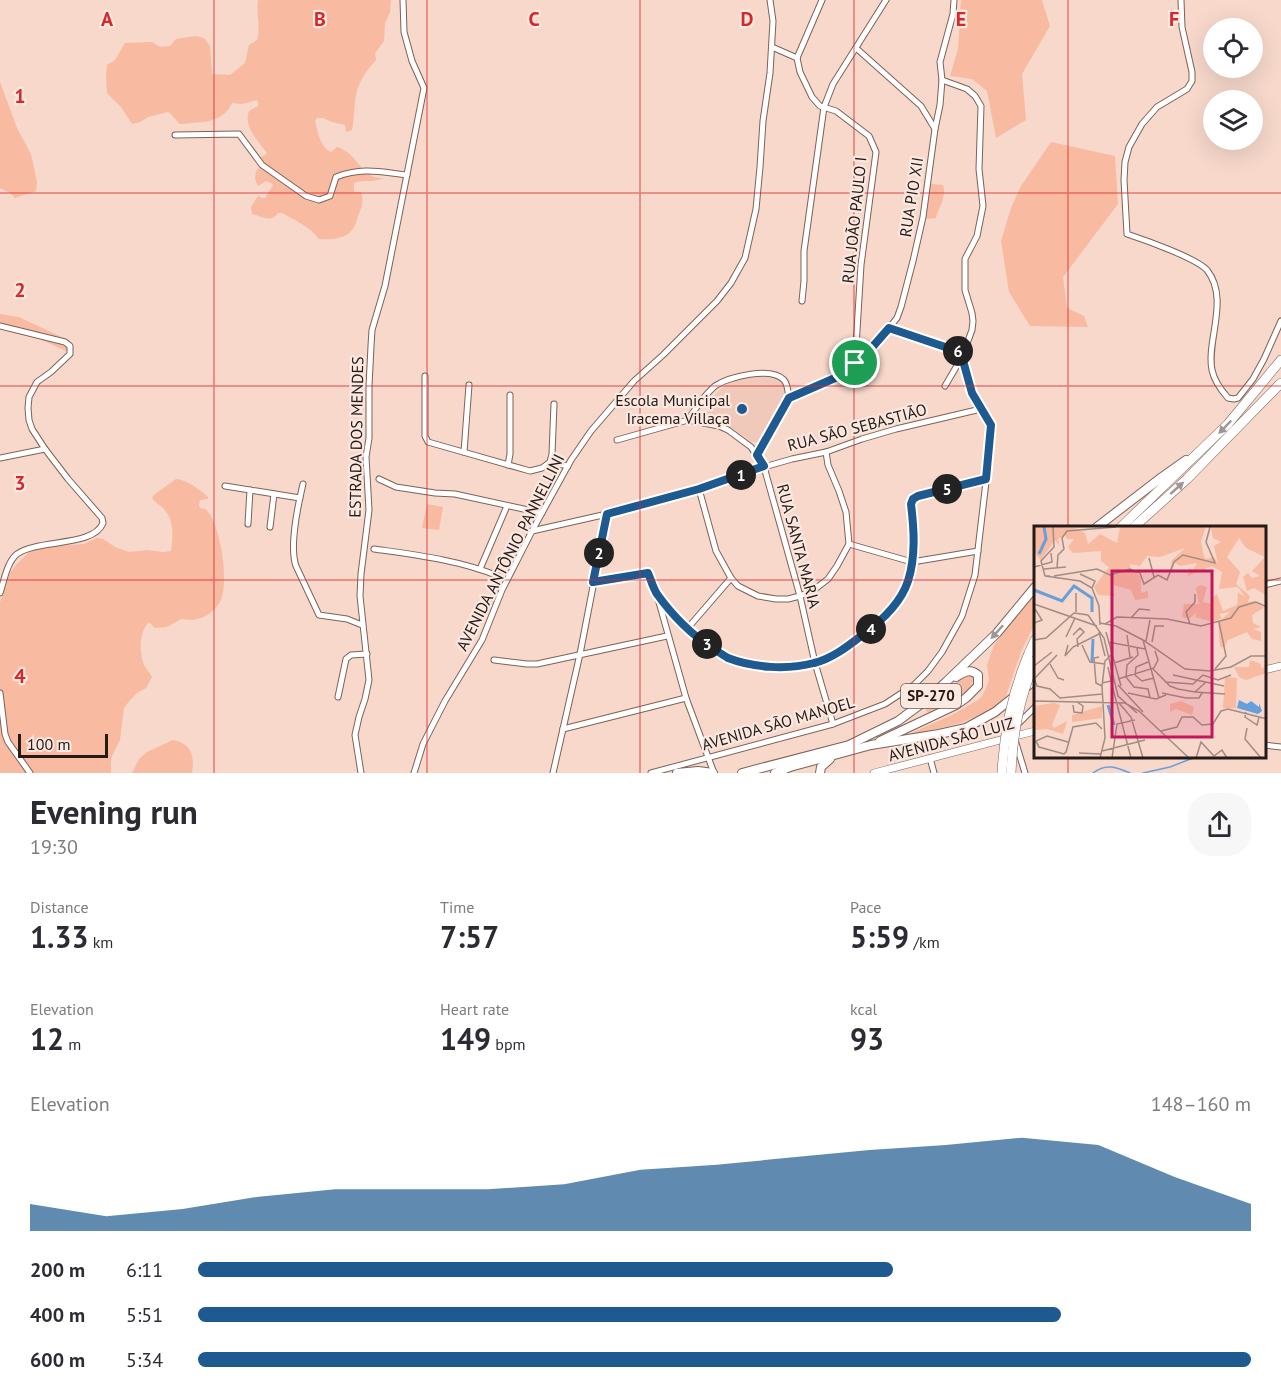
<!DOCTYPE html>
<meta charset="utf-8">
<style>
body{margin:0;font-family:"PT Sans",sans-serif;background:#f7f7f7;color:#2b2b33;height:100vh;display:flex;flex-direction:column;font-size:22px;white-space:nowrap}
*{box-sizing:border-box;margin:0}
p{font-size:20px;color:#7c7c81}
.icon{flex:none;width:33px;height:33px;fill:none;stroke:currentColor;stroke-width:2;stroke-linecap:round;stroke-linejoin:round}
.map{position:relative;height:773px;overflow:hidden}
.drawer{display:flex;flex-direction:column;background:#fff;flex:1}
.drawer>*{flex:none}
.controls{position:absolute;left:1203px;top:18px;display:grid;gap:12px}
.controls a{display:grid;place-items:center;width:60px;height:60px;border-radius:50%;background:#fff;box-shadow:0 6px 24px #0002;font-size:30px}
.scale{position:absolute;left:18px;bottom:15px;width:90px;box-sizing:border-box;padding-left:6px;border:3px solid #251a16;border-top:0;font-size:16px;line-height:21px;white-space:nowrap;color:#251a16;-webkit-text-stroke:4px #fbe8e0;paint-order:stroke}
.pin{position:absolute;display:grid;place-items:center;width:51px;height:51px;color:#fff;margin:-26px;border:3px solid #fff;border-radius:50%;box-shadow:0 2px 6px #0007}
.km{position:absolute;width:30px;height:30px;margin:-15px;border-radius:50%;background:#222;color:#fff;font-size:16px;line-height:30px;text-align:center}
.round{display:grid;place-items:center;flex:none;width:63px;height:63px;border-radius:24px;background:#f7f7f7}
.headline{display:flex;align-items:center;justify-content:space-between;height:102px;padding:0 30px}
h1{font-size:33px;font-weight:600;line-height:45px}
.figures{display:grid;grid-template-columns:repeat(3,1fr);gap:9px;height:102px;padding:6px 30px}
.figures div{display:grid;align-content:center}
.figures b{font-size:30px;font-weight:600}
.figures small{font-size:16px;font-weight:400}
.figures p{font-size:16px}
.chart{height:168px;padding:12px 30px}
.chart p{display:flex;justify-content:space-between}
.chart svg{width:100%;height:108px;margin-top:6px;fill:#1e5990;opacity:.7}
ul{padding:0 30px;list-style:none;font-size:20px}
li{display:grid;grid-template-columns:96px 72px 1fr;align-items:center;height:45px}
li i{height:15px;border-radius:8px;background:#1e5990}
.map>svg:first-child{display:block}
</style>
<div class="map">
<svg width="1281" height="773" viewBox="0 0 1281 773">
<rect width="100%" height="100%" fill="#f7d8cb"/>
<path fill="#f0c9bb" d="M756,376L776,378L782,383L785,391L782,399L758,442H751L732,428L708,418L707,413L709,404L713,397L721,389L730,382L741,379Z"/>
<g fill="#f8baa1">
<path d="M258,0H391L390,12L385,23L384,41L375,53L376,60C365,72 357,84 355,101C354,111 354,120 352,130L346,132L345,125L332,122L323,118H317L315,121C318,132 320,147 331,152L337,147C355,152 359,171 374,177C378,178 381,178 384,178C374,183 364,179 354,183V192H361C364,200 362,207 358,216C357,220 355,227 352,230C345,239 330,240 319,239C310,227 295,220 282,213H278C271,223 263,217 252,214L251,207L258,196L262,198H265L273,185L271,183L266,181L258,186L255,179L256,171L261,166L259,158L265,155L267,153C258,141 243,126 249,111L258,106V103L257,100L242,104L232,103C223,124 200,122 180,124C176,121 172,114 168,112L148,117L140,122L132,124L121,107L107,93L106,75L107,65L115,60L125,43L152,42L160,47L170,46L176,39L195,36L204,38L210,46L212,74L230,75L245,63L249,45L257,40C261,26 256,14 258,0Z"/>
<path d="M961,0H1042L1050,26L1022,74L1026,120L996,138L987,91L972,79L950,76L958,49Z"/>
<path d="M0,82L17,128L31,154L37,182L36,191L15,198L10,193L0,188Z"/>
<path d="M1051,142L1115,156L1118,204L1063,277L1067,308L1084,316L1088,327L1030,326L1009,292L1001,241L1011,208L1021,186Z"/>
<path d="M931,184L943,185C947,197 939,206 936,218L926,219Z"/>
<path d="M0,314L19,317L70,341L72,344L66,351L35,337L19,334L0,327Z"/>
<path d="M176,479C188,480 200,490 208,497V499L200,500L199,505L200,508C205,509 205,508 208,512C221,527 231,589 218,605C211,614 201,620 190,620C188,620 183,619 181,619C177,621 173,624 169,626C165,628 160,627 155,628L149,622C139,631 139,653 144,665C146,669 150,673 152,677L146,688L137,693L130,700L124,708L120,740L111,758V773H0V602L10,573L16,565L30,551L38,547L84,544L97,538L103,539L115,547L129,552L147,550L163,552L171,551C173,537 175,520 163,508C159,504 155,503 152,498L155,494Z"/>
<path d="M427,504L443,507L439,530L422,528Z"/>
<path d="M1035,593V623L1021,652L1004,702C971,723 944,728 907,735L952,715L978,700L983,695L989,680L987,665L994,645Z"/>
<path d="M967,675L974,676C973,696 944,705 928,713L926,710L928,706L953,685Z"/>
<path d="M173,740C191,743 195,756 192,773H132L139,759L147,752Z"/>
</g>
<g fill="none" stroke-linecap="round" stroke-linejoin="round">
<g stroke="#65a0dc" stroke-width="1.5">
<path d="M1093,773C1106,763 1116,767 1130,773"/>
<path d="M1143,773L1170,767L1193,758"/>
</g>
<g stroke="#7d6257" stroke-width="7">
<g id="street">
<path d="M822,0L797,58L800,72L812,97L820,106L836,111L869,136L876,152L861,265L855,363"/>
<path d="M1181,0L1182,27L1192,72V81L1187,89L1157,107L1142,124L1129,147L1125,162L1124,180L1127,234C1145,240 1196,258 1207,270C1230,299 1206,341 1212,370C1214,380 1221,390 1228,398L1234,399L1238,398L1253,379L1264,359L1281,321"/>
<path d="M772,47L797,58"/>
<path d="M942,80L967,89L975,96L981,106L979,169L983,206L977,236L965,259V290L972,313L973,321L972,330L962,357L945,386"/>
<path d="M935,129L940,105L942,80L940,62L953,14L954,0"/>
<path d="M175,135L239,134L262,165L306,196L319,200L330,196L336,177C363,167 380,172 407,175"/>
<path d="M802,301L804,281V251L824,107L833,84L886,0"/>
<path d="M0,326L65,342L70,346V354L51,372L37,382L29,397L28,408L29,420L32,429L45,449L68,479L102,518L103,523C94,547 38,539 17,554C7,562 4,581 0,593"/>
<path d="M889,328L963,353"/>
<path d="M425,376V436L428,442L530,471L542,468L550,462"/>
<path d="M554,404L552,454L550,462L568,466"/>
<path d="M688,420C696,408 704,395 715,386C728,377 771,366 784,380C788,385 788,392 789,398"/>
<path d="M617,440L688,420L719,426L728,430L751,447L764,467L800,596L815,663L833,724"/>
<path d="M464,452L469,385"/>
<path d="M757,455L789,398L842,374L868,352L889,328L897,318L901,307L913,261L923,217L935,129L921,106L856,48"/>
<path d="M0,458L45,449"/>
<path d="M508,465L510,454V395"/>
<path d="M379,479L396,487L435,493L455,494L542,513"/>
<path d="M303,484C298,505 289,546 296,566L319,615L347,619L362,625"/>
<path d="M225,486L300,498"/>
<path d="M699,489L716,551L731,578L738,586L758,596L776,599H788L800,596L815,589L828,579L837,566L849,544L846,512L839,491L828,465L826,452"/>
<path d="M248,524L250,490"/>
<path d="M270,527L274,494"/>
<path d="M532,531L607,514L699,489L764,467L792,459L826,452L862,439L896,429L981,409"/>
<path d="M849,544L912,562L978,551"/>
<path d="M374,549C416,555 459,560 498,576"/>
<path d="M480,569L507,506"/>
<path d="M593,582L648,573L656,592L684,626L695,637L727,657L754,665L775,667L815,663L844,650L872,628L897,602L908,582L912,562L914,534L911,504L913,499L918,496L986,479"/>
<path d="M1264,585L1281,581"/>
<path d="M657,595L686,698L714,773"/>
<path d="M687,629L731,578"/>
<path d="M494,660L527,664H537L667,636"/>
<path d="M0,693L5,734L8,742L30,773"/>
<path d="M338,697L346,659L351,655L367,654"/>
<path d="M1017,725L1035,707"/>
<path d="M563,729L686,698"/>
<path d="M1015,740L1025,773"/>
<path d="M1264,745L1281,747"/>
<path d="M930,758L934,773"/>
<path d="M361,773L355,735L359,717L365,699L369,680L360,596L361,574L369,510L366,457L369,438V386L371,346L372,330L385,286L424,88L412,61L404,32L403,0"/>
<path d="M414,773L423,744L445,701L482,640L502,590L532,531L571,460L591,431L634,381L663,355L717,301L731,283L745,258L756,209L760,167L763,121L770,73L773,21L770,0"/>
<path d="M553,773L580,654L607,514"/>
<path d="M651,773L833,724L885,704L914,685L928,671L942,652L962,616L975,575L992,431C991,416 978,407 972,393C967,382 965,369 962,357"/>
</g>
</g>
<g stroke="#7d6257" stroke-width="8">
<g id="secondary">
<path d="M1264,670L1281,666"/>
<path d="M874,773L1035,731"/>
</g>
</g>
<g stroke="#7d6257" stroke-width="10">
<g id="primary">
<path d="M1097,527L1162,477L1186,460"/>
<path d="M880,741L956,705L966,698L978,686V675C970,668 964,672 956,677"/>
<path d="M677,773L698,771L713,773"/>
<path d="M742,773L849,745L898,721L925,701L946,682L997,633L1035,587"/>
<path d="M775,773L790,767L871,745L939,734L966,728L995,712L1035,680"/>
<path d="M820,773L821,767L830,759"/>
</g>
</g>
<g stroke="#7d6257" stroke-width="10">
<g id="highway">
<path d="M1121,527L1228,424L1281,360"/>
<path d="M1134,527L1187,479L1281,383"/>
<path d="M1029,653L1035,640"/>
</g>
</g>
<use href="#street" stroke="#fff" stroke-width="5"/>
<use href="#secondary" stroke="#fff" stroke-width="7"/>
<use href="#primary" stroke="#fff" stroke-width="8"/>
<use href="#highway" stroke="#fff" stroke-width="9"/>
<g stroke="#7d6257" stroke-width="10" stroke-linecap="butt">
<g id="highway-bridge">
<path d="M1002,773C1004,732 1013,691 1029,653"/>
<path d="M1011,773C1013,732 1019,699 1035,661"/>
</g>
</g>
<use href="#highway-bridge" stroke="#fff" stroke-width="9"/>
</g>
<defs><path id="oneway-solid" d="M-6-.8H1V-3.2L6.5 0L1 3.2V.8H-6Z" transform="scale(1.5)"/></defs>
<g fill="#9d9896">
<use href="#oneway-solid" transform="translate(1225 427) rotate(134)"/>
<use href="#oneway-solid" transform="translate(1177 488) rotate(-42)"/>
<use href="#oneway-solid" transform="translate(997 632) rotate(132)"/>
</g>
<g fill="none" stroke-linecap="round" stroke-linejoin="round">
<g stroke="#fff" stroke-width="12">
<path id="route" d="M889,328L963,353L962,357L972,393L991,425L986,479L918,496L913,499L911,504C914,529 916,556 908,581C901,603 879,623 861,636C847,647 831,659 814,663C787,670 754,668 728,658C723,655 717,651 712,648C691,634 672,615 657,594C653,588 651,580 648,573L593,582L607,514L699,489L764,466L757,455L789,398L842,375L868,352Z"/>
</g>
<use href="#route" stroke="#1e5990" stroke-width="8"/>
</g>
<path fill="none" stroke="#d62828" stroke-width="1.5" stroke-opacity="0.55" d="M214,0V773M427,0V773M640,0V773M854,0V773M1068,0V527M0,193H1281M0,386H1281M0,580H1035M1264,580H1281M1068,756V773"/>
<circle fill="#1e5990" stroke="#fbe8e0" stroke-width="2" cx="742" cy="409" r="6"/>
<g text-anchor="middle" stroke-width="4.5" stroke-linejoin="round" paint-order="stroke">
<rect fill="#fbe8e0" stroke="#655853" stroke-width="1.5" x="901" y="684" width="60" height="24" rx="4.5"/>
<g font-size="15" font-weight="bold" fill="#251a16">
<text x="931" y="701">SP-270</text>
</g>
<g font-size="16" fill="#251a16" stroke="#fbe8e0">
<text transform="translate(911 197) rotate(-81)" y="6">RUA PIO XII</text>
<text transform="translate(854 220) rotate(-84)" y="6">RUA JOÃO PAULO I</text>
<text transform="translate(857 427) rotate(-15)" y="6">RUA SÃO SEBASTIÃO</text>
<text transform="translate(356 437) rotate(-89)" y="6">ESTRADA DOS MENDES</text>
<text transform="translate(799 546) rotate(75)" y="6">RUA SANTA MARIA</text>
<text transform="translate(510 552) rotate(-63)" y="6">AVENIDA ANTÔNIO PANNELLINI</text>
<text transform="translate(778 723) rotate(-16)" y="6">AVENIDA SÃO MANOEL</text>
<text transform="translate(951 739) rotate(-15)" y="6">AVENIDA SÃO LUIZ</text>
</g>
<g font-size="16" fill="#251a16" stroke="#fbe8e0" text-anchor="end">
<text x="730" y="406">Escola Municipal<tspan x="730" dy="18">Iracema Villaça</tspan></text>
</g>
</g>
<g transform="translate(1034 526)">
<rect width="232" height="232" fill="#f7d8cb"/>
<path d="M0,1L40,2L51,7L54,18L66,8L83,17L86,1H172L167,15L169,26L171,33L180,31L184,38L180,20L187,16L179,12L177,1H232V69L220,62L213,65L209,51L214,47L218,52L226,50L218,45L231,31L212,22L205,12L193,31L206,46L202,58L216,70L214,76L221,75L230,82L218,89L219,97L227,101L219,103L227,106V115L218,113L213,106L194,114L190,122L186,120L184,97L196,86L185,88L188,92L179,96L161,91L163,86L155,93L148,91L150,78H165L162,62L166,59L173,61L169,76L179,78L178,72L183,68L189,85L203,79L204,66L211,71L204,61L185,63L188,46L178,40L154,50L155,42L159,44L163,37L146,40L141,37L134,54L138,34L151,22L126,31L113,30L106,40L96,38V43L107,50V67L114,65V72L101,74L97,64L80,59L76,60L81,70L64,69L60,61L75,41L67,35V25L39,27L34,21L40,13H33L31,9L24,13L26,20L21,14L7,34L0,27ZM216,134L227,138V142L232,141V147L212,154L205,151L200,141H215ZM191,151L203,152L202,182H189ZM147,175L160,181L158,189L142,183L136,186V178ZM20,177L26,179L18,199L20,202L33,195L29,208L13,203L0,204V180ZM68,180V192L38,196V189Z" fill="#f8baa1"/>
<path d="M205,174L213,178L217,175L225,181V177L228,185L224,188L203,182Z" fill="#65a0dc"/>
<path fill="none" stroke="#65a0dc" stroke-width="3" d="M5,28L12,13L10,1M0,64L28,75L40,60L58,72V86M58,136L59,113M74,179L80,199"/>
<path fill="none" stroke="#a38c83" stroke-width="1.5" d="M115,32L120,51M0,41L18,36L17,27M23,42L24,29L30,23L28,12L33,5L82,1M10,43L32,41M46,48L61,55L58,62M11,50L7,35L20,21L19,1M16,50H11L46,55L58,62L65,80L66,99M20,50L63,43L76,49L96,43L106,47L110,58L124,49L133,54L140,36L149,29L181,37L172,16L176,1M0,78L63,100M42,86V67M97,92L105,83L116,84M0,97L8,94L1,83M66,97L82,100L109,114L151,143L176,145L197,141L217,130H233M71,98L83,91L133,93L167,100L197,92L205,81L222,76L233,81M156,98L152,86L161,76V68M65,106L71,130M72,106L87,160M39,109L46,102L50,106L43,113L44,121M93,109L96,131M32,111L41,92M0,114L12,112L40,87L54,89L70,112L84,170L103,187M109,114L125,172M112,115L116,94M74,116L111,123M118,116L121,100H130M34,119L31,130L39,121L65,108M48,119L56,136L71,138M103,122L104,129L93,139L92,151L100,161L114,163L116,172M65,131L60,132L62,157L68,160M114,136L102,141L101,149L108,155L120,152M80,137L99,131M16,138L24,152L30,154M0,140L18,126M119,143L136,160L144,163L161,166L172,156M181,143L192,130L185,96M139,149L190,160M0,152L3,160L16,163L26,172L68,168M0,153L23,129M84,153L120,142L124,134L121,125M77,155L97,232M131,156L159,158L169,149L184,154L197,149M68,157L77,155L74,141M84,159L109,186M161,166L191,168M94,167L122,173L132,169M128,167L152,172H165L168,167M0,175L91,177L105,185L155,232M85,177L97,191L109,232M39,179L40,186L48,187L49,180L43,176M212,186L211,191L223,199L225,191M213,202L211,213L227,232M127,205L143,201L148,191H159L168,199L179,198L187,185L194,183L233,193M34,216L13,210L2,215L5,221L30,228L32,226L39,201L62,197L68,203M68,225L111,214M45,227L67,228M66,232L71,212L68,160L71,135L77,129M78,232L83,198L101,194M162,232L167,216L180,230L188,224L193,232"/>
<path fill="#c2185b" fill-opacity="0.15" stroke="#c2185b" stroke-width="3" d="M78,45H178V211H78Z"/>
<rect width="232" height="232" fill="none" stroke="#251a16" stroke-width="3"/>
</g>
<g font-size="20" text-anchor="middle" font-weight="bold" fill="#d62828" stroke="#fbe8e0" stroke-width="4.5" stroke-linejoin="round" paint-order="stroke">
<text x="107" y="26">A</text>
<text x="320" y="26">B</text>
<text x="534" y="26">C</text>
<text x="747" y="26">D</text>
<text x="961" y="26">E</text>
<text x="1174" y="26">F</text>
<text x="20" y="103">1</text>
<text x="20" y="297">2</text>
<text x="20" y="490">3</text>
<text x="20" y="683">4</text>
</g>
</svg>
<div class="controls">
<a><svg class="icon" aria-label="locate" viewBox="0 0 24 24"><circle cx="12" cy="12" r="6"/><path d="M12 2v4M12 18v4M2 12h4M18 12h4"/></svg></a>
<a><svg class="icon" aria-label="layers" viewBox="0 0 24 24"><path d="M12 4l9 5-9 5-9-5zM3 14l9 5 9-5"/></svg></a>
</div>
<div class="scale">100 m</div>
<div class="pin" style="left:855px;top:363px;background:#1e9e55"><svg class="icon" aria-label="arrive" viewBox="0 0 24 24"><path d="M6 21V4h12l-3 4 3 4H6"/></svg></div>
<b class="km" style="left:741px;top:475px">1</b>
<b class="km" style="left:599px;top:553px">2</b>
<b class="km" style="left:707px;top:644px">3</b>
<b class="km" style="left:871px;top:629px">4</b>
<b class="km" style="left:947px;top:489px">5</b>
<b class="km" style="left:958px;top:351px">6</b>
</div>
<section class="drawer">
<div class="headline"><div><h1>Evening run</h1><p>19:30</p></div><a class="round"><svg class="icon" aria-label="share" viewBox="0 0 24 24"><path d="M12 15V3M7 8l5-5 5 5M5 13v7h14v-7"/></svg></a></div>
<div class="figures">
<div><p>Distance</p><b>1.33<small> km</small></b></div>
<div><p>Time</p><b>7:57</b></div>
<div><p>Pace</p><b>5:59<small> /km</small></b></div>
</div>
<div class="figures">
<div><p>Elevation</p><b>12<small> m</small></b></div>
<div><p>Heart rate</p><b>149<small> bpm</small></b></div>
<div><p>kcal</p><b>93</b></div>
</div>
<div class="chart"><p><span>Elevation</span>148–160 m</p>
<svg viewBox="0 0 160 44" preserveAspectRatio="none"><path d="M0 44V33L10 38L20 35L30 30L40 27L50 27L60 27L70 25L80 19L90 17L100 14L110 11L120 9L130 6L140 9L150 22L160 33V44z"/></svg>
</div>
<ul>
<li><b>200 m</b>6:11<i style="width:66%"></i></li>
<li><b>400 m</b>5:51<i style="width:82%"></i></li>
<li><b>600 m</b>5:34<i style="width:100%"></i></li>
</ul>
</section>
